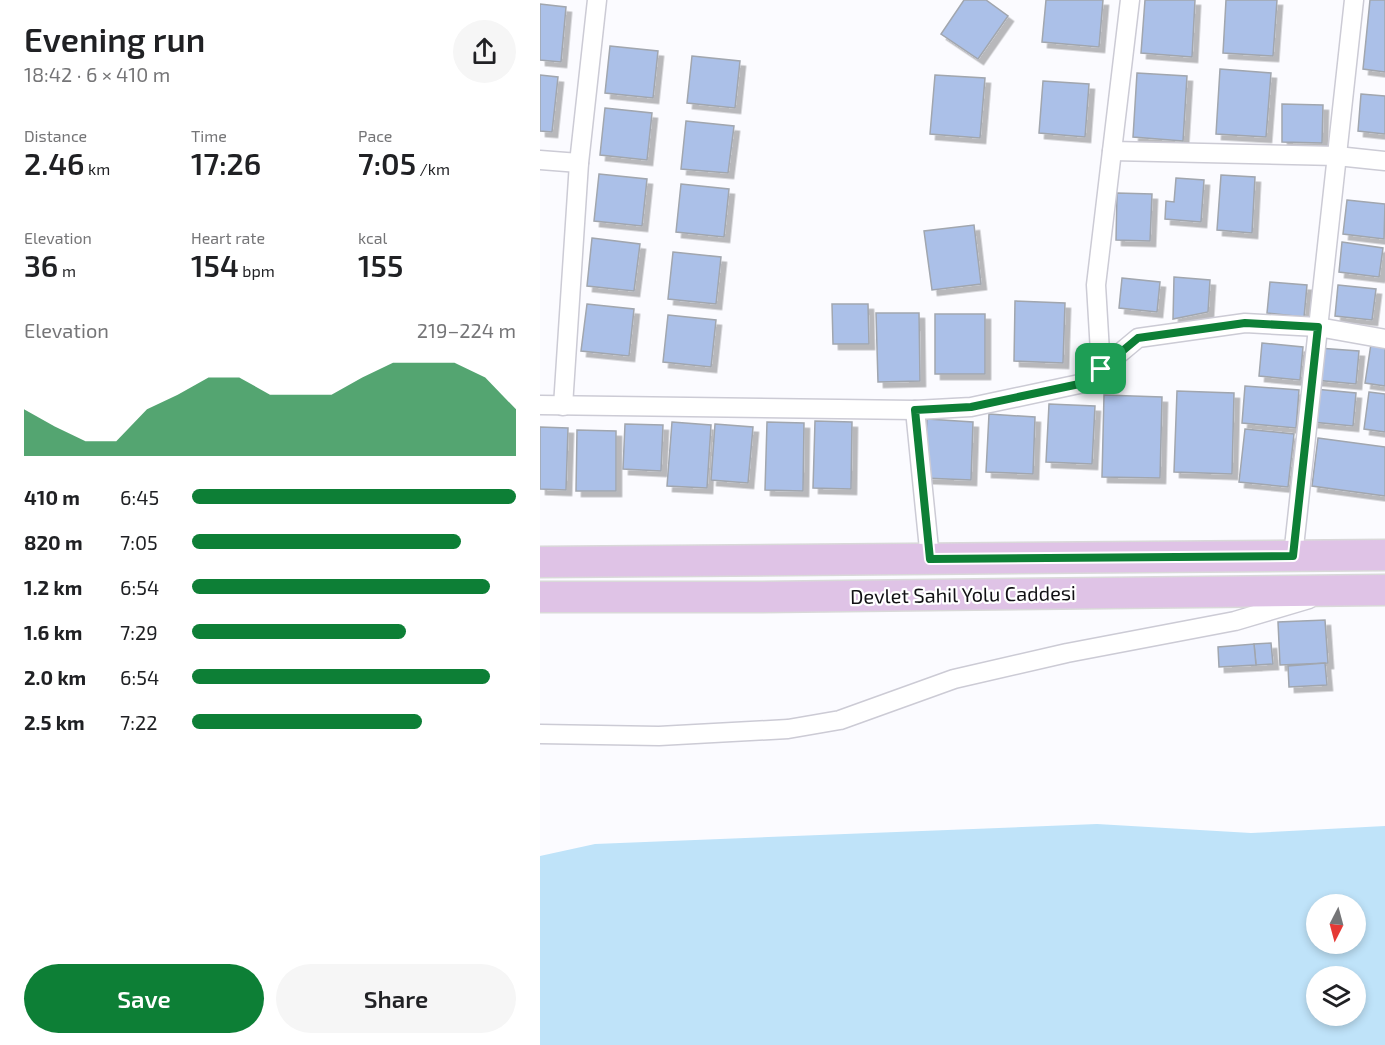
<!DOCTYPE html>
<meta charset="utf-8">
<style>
body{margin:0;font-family:"Exo 2",sans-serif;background:#f6f6f6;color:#202124;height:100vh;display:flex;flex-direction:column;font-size:22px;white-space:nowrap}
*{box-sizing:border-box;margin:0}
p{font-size:20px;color:#757577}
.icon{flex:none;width:33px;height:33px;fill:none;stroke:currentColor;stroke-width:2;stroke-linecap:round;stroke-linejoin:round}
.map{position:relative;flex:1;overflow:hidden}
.side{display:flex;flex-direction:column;background:#fff;width:540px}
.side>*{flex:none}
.needle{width:39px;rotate:186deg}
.buttons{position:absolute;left:766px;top:894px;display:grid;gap:12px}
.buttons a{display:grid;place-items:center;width:60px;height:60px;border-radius:50%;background:#fff;box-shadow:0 3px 9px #0003;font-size:30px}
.pin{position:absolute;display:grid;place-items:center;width:51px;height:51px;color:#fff;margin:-26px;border-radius:12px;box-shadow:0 3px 9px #0006}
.round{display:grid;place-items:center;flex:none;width:63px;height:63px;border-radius:32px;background:#f6f6f6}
.summary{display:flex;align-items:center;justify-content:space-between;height:102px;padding:0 24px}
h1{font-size:33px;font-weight:600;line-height:45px}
.figures{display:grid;grid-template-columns:repeat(3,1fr);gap:9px;height:102px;padding:6px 24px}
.figures div{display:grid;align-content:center}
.figures b{font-size:30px;font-weight:600}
.figures small{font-size:16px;font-weight:400}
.figures p{font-size:16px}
.chart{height:168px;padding:12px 24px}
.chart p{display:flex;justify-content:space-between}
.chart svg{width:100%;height:108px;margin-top:6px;fill:#0d7f36;opacity:.7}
.action{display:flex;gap:12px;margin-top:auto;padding:12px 24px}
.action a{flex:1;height:69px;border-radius:36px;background:#0d7f36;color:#fff;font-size:24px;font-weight:600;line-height:69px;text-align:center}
.action a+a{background:#f6f6f6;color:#202124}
ul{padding:0 24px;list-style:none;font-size:20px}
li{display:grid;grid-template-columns:96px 72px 1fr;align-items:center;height:45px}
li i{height:15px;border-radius:8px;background:#0d7f36}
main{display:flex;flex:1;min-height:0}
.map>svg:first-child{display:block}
</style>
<main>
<section class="side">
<div class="summary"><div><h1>Evening run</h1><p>18:42 · 6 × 410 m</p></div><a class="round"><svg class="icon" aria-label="share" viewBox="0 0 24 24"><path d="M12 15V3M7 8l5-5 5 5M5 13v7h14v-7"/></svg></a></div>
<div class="figures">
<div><p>Distance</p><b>2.46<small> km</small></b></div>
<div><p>Time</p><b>17:26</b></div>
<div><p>Pace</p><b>7:05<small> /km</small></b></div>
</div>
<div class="figures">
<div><p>Elevation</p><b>36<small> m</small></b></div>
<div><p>Heart rate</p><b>154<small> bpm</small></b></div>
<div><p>kcal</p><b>155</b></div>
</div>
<div class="chart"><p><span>Elevation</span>219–224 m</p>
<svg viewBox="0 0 160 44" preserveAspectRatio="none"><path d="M0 44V25L10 32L20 38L30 38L40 25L50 19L60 12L70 12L80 19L90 19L100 19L110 12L120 6L130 6L140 6L150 12L160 25V44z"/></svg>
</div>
<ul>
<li><b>410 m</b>6:45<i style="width:100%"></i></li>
<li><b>820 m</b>7:05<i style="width:83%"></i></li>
<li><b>1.2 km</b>6:54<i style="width:92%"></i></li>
<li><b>1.6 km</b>7:29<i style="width:66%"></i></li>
<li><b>2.0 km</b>6:54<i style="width:92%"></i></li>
<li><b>2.5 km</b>7:22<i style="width:71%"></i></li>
</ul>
<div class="action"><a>Save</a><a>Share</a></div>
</section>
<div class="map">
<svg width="845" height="1045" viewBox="0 0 845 1045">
<defs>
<filter id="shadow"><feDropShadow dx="5.5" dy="5.5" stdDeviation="0" flood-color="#0004"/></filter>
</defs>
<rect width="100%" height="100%" fill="#fbfbff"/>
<path fill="#bfe3f9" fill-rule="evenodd" d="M557,824L711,833L845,826V1045H0V856L55,844ZM777,904H816V944H777ZM777,976H816V1016H777Z"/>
<g fill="#abc0e8" stroke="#a1a6ae" stroke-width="1.5" filter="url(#shadow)">
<path d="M424,0H446L468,16L438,59L401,34Z"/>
<path d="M506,0H563L559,47L502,42Z"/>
<path d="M605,0H655L652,57L601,53Z"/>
<path d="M686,0H737L733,56L683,53Z"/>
<path d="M830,0H845V72L823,69Z"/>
<path d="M0,4L26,7L21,62L0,60Z"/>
<path d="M70,46L118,51L113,98L65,93Z"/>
<path d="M152,56L200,61L195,108L147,103Z"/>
<path d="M680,69L731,73L726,137L676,134Z"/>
<path d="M597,73L647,76L643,141L593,137Z"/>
<path d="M0,75L18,77L12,132L0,131Z"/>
<path d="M395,75L445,78L440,138L390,134Z"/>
<path d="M503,81L549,84L545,137L499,133Z"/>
<path d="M821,94L845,96V134L818,131Z"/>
<path d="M742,104L783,105L782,143L742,142Z"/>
<path d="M65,108L112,113L107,160L60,155Z"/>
<path d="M146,121L194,126L188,173L141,169Z"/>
<path d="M59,174L107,179L102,226L54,221Z"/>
<path d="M681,175L715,177L712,233L677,230Z"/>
<path d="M636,178L664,180L661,222L625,219L626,201L634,202Z"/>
<path d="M141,184L189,189L184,237L136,232Z"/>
<path d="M577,193L612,194L610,241L576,240Z"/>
<path d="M807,200L845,204L844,239L803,234Z"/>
<path d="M434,225L441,284L392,290L384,231Z"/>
<path d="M52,238L100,244L94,291L47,286Z"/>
<path d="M802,242L843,248L839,277L799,272Z"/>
<path d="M133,252L181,257L176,304L128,299Z"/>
<path d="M634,277L670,280L668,312L633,319Z"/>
<path d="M582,278L620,282L617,312L579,308Z"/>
<path d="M730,282L767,285L764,317L727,313Z"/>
<path d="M798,285L836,289L832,320L795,316Z"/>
<path d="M475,301L525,303L523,363L474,361Z"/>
<path d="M47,304L94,309L89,356L41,351Z"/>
<path d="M292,304H328L329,344H293Z"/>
<path d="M336,313H379L380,381L338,382Z"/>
<rect x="395" y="314" width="50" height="60"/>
<path d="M128,315L176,320L171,367L123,362Z"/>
<path d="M722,343L763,347L760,380L719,376Z"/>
<path d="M831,344L845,346V386L825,383Z"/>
<path d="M778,348L819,351L816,384L775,380Z"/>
<path d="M705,386L759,390L756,428L702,423Z"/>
<path d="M775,389L816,393L813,426L772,422Z"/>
<path d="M637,391L694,393L692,474L634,472Z"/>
<path d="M829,392L845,394V432L824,429Z"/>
<path d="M564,395L622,397L620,478L562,477Z"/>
<path d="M509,404L555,406L552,464L506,462Z"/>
<path d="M449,414L495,417L493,474L446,472Z"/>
<path d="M387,419L433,422L431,480L384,478Z"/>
<path d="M275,421L312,422L311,489L273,488Z"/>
<path d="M132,422L171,425L167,488L127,486Z"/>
<path d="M227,422L264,423L263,491L225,490Z"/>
<path d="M85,424L123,425L121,471L83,469Z"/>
<path d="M175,424L213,427L208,483L171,480Z"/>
<path d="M0,427L28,428L26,490L0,489Z"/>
<path d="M705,429L754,434L748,487L699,482Z"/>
<path d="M37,430L76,431V491H36Z"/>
<path d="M778,438L845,447V496L772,486Z"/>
<path d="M785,620L788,663L740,665L738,622Z"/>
<path d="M731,643L733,664L716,665L714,644Z"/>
<path d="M714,644L716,665L679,667L678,647Z"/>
<path d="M785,663L787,685L749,687L748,666Z"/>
</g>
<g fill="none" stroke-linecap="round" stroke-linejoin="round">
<g stroke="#cccbd5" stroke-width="21">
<g id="street">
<path d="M572,151L797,156L845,161"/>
<path d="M0,160L39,163"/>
<path d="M561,369L556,285L590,0"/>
<path d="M0,405L375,410L431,407L544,383L598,338L705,323L778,327L845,339"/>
<path d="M23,406L39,163L57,0"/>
<path d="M375,410L390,559"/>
<path d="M753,556L814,0"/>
<path d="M0,734L119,736L248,729L300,720L414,679L527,653L695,621L769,599"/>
</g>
</g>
<g stroke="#d9d9d9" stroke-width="33">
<g id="primary">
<path d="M0,562L845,555"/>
<path d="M0,597H218L845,590"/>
</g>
</g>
<use href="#street" stroke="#fff" stroke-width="18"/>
<use href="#primary" stroke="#dfc3e6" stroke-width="30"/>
</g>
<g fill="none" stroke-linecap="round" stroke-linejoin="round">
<g stroke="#fff" stroke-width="12">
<path id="route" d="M705,323L778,327L753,556L390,559L375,410L431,407L544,383L598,338Z"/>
</g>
<use href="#route" stroke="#0d7f36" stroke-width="8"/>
</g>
<g text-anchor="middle" stroke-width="4.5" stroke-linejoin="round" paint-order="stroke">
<g font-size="20" fill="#111114" stroke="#fff">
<text transform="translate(423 595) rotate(-1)" y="7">Devlet Sahil Yolu Caddesi</text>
</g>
</g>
</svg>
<div class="buttons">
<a><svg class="needle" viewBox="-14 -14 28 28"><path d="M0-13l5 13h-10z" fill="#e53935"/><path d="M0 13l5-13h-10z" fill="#757577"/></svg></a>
<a><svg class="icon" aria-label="layers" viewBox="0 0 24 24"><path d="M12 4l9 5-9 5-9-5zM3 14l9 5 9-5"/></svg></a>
</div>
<div class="pin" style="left:561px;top:369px;background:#1e9e55"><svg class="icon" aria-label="arrive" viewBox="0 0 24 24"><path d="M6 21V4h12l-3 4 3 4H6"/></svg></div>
</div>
</main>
